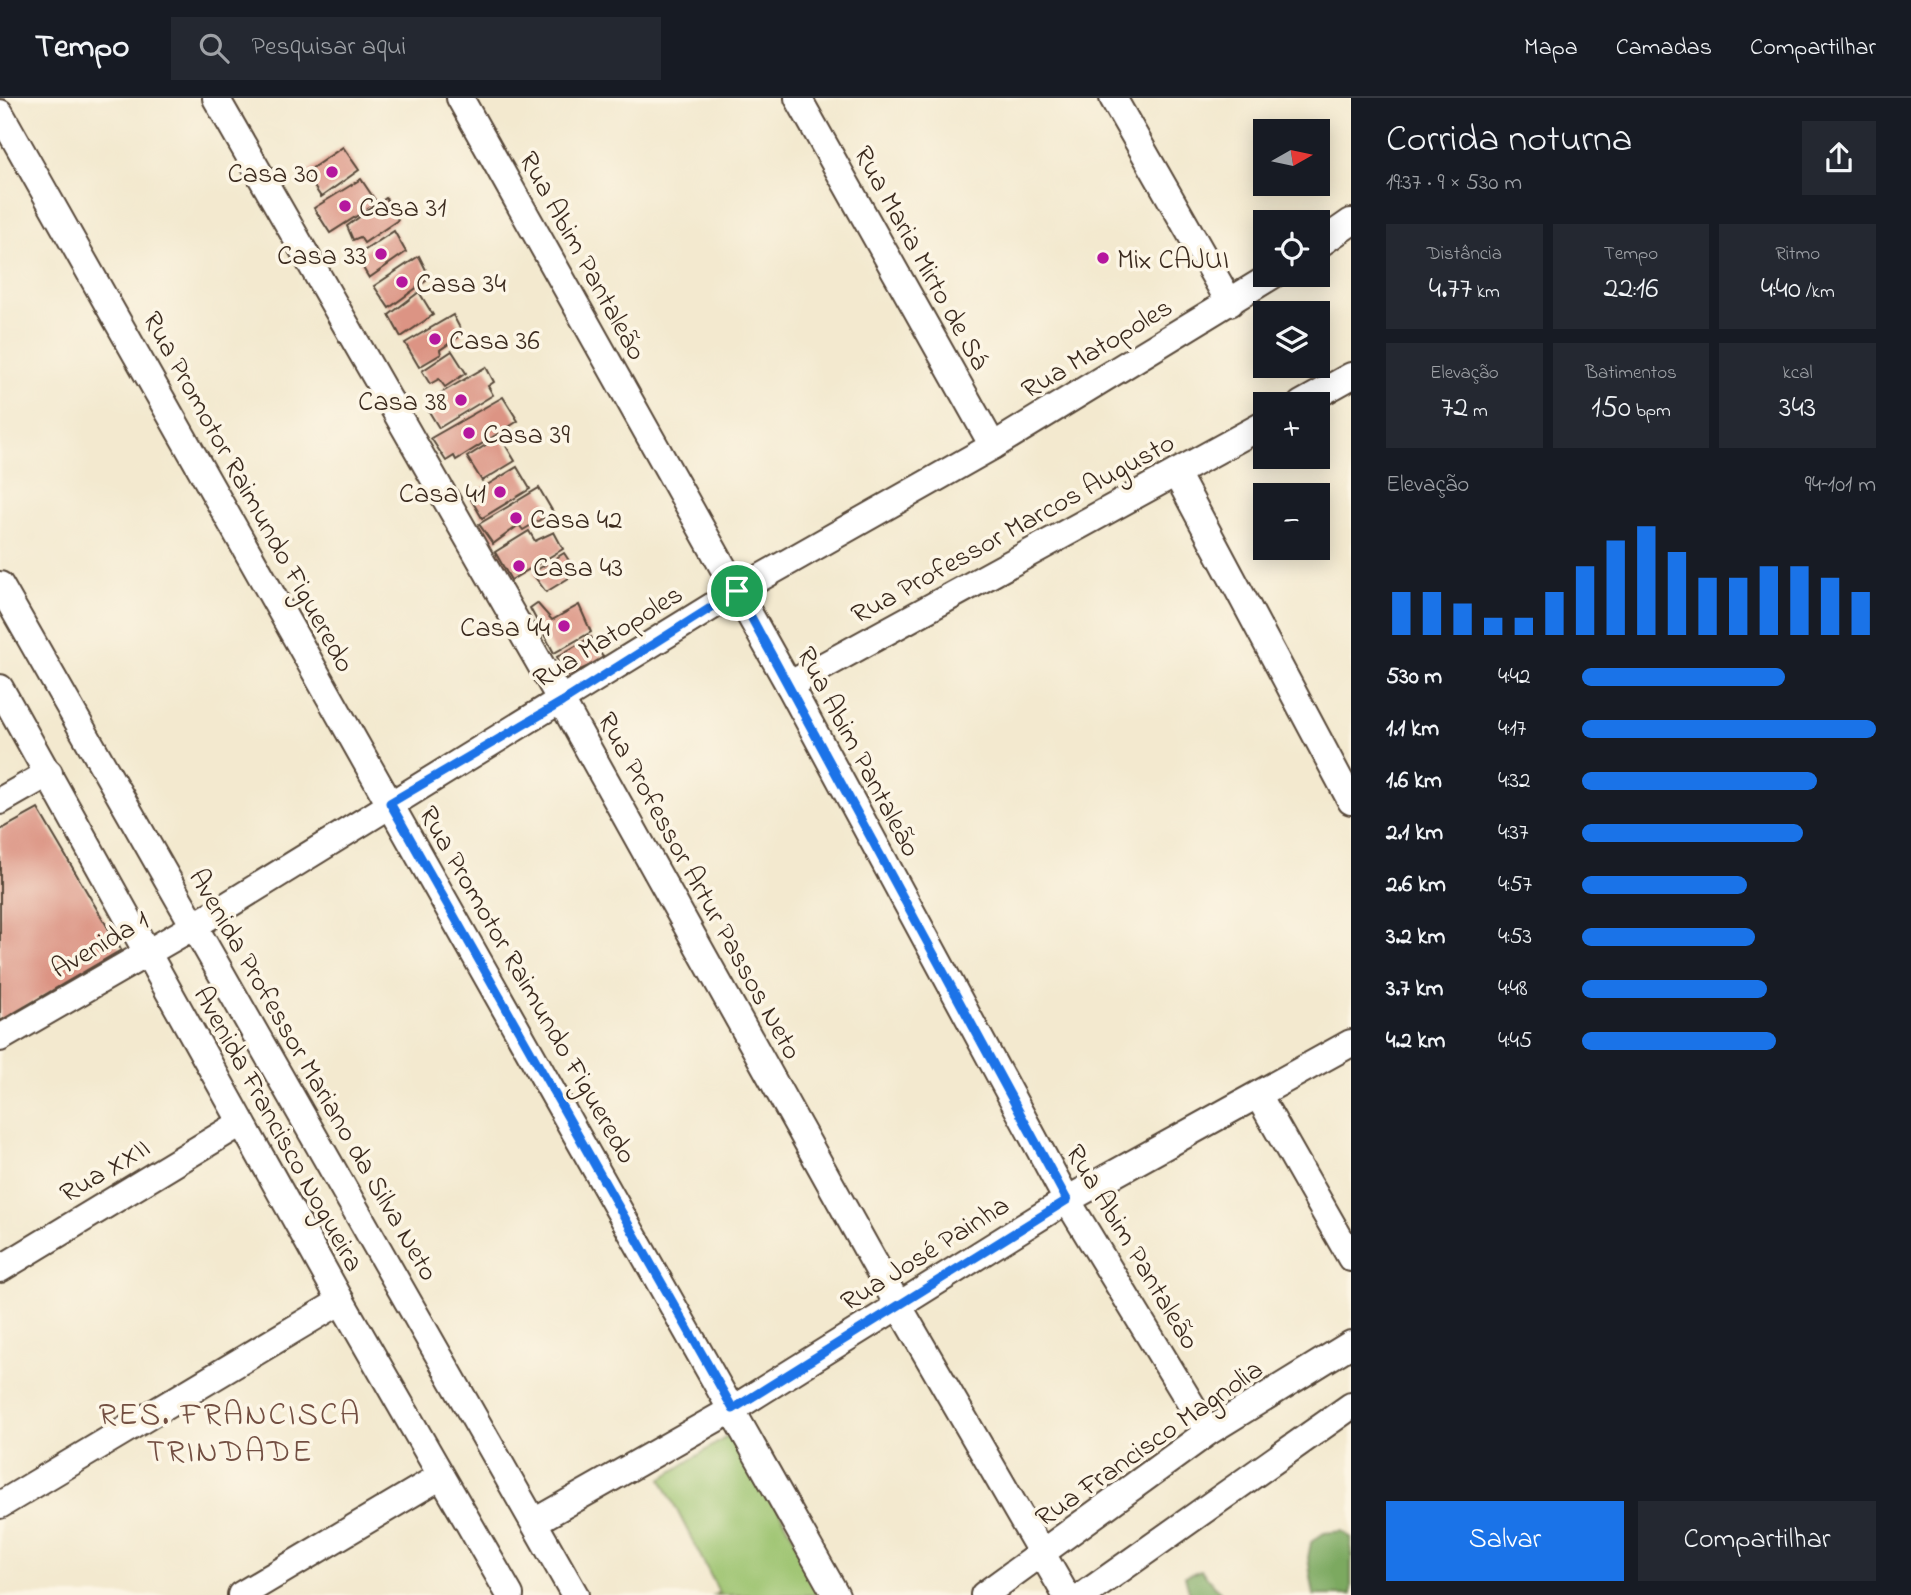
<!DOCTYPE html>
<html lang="pt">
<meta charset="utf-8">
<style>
body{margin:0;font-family:"Indie Flower",sans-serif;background:#242831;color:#f1f3f6;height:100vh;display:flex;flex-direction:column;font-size:26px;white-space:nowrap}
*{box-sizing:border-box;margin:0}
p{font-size:23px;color:#9ea1a6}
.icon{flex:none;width:38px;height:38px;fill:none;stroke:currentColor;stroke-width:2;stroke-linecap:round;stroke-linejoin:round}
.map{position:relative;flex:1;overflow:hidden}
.panel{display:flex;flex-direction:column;background:#171b24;width:560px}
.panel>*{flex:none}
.needle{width:46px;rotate:81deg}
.buttons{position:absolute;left:1253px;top:21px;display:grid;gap:14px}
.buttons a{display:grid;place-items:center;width:77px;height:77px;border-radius:0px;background:#171b24;box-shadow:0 4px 18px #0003;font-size:35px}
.pin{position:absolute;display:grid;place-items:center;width:60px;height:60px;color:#fff;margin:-30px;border:4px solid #fff;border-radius:50%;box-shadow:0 2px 7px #0007}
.round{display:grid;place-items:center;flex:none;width:74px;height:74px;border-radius:0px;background:#242831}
.headline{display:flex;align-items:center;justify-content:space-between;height:119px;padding:0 35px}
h1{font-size:38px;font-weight:600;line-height:52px}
.metrics{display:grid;grid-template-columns:repeat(3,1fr);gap:10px;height:119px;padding:7px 35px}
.metrics div{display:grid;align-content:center;border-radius:0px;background:#242831;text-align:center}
.metrics b{font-size:30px;font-weight:600}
.metrics small{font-size:19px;font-weight:400}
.metrics p{font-size:19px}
.chart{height:196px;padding:14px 35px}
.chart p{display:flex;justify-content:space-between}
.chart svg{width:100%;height:126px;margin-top:7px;stroke:#1a73e8;stroke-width:6}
.action{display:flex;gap:14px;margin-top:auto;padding:14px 35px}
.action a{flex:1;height:80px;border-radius:0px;background:#1a73e8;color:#fff;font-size:28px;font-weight:600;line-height:80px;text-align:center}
.action a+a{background:#242831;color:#f1f3f6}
ul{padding:0 35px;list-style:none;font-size:23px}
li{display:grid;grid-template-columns:112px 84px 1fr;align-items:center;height:52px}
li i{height:18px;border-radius:9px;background:#1a73e8}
header{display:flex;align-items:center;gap:42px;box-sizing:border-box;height:98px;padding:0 35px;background:#171b24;border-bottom:2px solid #363941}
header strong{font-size:33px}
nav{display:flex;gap:38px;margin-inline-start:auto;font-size:24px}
.search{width:490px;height:63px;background:#242831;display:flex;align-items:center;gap:18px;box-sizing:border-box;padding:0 24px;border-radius:0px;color:#9ea1a6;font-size:26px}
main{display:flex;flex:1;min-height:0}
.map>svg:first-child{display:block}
</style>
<header>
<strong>Tempo</strong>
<div class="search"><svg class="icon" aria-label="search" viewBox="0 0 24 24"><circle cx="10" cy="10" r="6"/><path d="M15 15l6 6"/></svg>Pesquisar aqui</div>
<nav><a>Mapa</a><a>Camadas</a><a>Compartilhar</a></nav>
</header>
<main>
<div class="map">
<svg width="1351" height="1497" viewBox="0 0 1351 1497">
<rect width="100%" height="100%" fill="#fcf5e5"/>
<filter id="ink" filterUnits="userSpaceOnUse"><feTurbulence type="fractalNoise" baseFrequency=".0143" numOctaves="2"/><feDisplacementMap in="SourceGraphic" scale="14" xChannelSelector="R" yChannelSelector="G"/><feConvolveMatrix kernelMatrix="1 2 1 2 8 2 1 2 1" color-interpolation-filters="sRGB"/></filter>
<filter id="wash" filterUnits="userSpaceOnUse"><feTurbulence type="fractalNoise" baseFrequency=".00686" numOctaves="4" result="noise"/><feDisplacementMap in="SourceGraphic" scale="28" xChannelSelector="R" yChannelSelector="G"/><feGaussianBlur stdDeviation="1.57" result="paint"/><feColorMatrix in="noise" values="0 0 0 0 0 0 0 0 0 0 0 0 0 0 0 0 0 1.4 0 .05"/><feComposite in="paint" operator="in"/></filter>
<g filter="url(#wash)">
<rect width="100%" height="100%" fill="#f3e9cf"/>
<path fill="#9bc36e" stroke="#6b7646" stroke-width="2" d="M736,1333L825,1497H714L719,1494L661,1381Z"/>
<g fill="#7ca961" stroke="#5c6a40" stroke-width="2">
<path d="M1342,1433L1351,1440V1497H1314L1308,1460L1311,1444L1324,1435Z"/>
<path d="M1201,1472L1223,1497H1190L1185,1478Z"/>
</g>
<g id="blocks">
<g fill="#dc9484">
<path d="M343,49L359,72L321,99L305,75Z"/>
<path d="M361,81L377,105L330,135L314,110Z"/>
<path d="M386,100L398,122L364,145L360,139L353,142L347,128Z"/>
<path d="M394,133L406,154L369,180L356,158Z"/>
<path d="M419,158L430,180L389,210L374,188Z"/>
<path d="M419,194L433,217L401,239L389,217Z"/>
<path d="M453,217L463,236L440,252L441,256L419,269L405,245Z"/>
<path d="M452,253L466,275L445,289L439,281L430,286L422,273Z"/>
<path d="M486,269L494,284L488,288L493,297L439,330L428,312L438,305L434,299Z"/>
<path d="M503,299L518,323L456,362L454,358L446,363L431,340Z"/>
<path d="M500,338L515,363L482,383L467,359Z"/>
<path d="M517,369L530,391L482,420L469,398Z"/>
<path d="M539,390L553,414L523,432L519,427L493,446L479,426Z"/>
<path d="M529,433L535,443L554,434L563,451L511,482L495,454Z"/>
<path d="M564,455L577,475L546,494L532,475Z"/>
<path d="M537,505L552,522L579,507L591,534L554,555L530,510Z"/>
<path d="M591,539L604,561L567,578L557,559Z"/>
<path d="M38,711L121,852L0,923V732Z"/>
</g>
</g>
</g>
<g filter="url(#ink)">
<use href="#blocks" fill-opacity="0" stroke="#574739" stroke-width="2"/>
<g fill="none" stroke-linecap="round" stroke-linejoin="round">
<g stroke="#574739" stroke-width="30">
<g id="minor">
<path d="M216,0L562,604L898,1207L1066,1497"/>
<path d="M460,0L789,587L1067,1102L1208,1334"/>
<path d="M798,0L993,348"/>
<path d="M1113,0L1230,205"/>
<path d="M0,15L836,1497"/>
<path d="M1318,147L1351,124"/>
<path d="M1301,306L1351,278"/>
<path d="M1176,375L1351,703"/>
<path d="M0,487L575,1497"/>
<path d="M789,587L1265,326"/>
<path d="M0,590L341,1203L510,1497"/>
<path d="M0,703L49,675"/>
<path d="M0,940L194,828L737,493L993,348L1273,177"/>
<path d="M1258,997L1351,1160"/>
<path d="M0,1171L241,1025"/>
<path d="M0,1407L341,1203"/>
<path d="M534,1424L733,1311L1067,1102L1351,945"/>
<path d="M241,1497L441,1378"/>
<path d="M984,1497L1208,1334L1351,1246"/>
<path d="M1084,1497L1351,1308"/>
</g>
</g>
<use href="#minor" stroke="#fff" stroke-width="26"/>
</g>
</g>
<g fill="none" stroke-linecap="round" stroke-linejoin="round" filter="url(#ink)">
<g stroke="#fff" stroke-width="14">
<path id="route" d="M737,493L1067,1102L733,1311L390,705L562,604Z"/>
</g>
<use href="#route" stroke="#1a73e8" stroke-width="9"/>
</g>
<g fill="#b5179e" stroke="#fcf5e5" stroke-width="2.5">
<circle cx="332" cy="74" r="7"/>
<circle cx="345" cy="108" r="7"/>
<circle cx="381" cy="156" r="7"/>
<circle cx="1103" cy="160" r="7"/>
<circle cx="402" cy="184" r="7"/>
<circle cx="435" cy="241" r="7"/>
<circle cx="461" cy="302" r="7"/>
<circle cx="469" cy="335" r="7"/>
<circle cx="500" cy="394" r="7"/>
<circle cx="516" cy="420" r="7"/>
<circle cx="519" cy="468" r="7"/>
<circle cx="564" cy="528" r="7"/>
</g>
<g text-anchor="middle" stroke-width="7" stroke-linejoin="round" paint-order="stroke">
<g font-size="28" fill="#3b2a1e" stroke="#fcf5e5" text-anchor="start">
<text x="318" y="84" text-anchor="end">Casa 30</text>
<text x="359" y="118">Casa 31</text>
<text x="367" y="166" text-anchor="end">Casa 33</text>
<text x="1117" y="170">Mix CAJUI</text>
<text x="416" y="194">Casa 34</text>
<text x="449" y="251">Casa 36</text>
<text x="447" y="312" text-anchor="end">Casa 38</text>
<text x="483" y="345">Casa 39</text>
<text x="486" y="404" text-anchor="end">Casa 41</text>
<text x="530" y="430">Casa 42</text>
<text x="533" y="478">Casa 43</text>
<text x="550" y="538" text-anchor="end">Casa 44</text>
</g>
<g font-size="28" fill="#3b2a1e" stroke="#fcf5e5">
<text transform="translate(584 157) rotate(61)" y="10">Rua Abim Pantaleão</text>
<text transform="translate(923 159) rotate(61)" y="10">Rua Maria Mirto de Sá</text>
<text transform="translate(1096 249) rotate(-31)" y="10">Rua Matopoles</text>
<text transform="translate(250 393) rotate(61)" y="10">Rua Promotor Raimundo Figueredo</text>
<text transform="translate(1012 429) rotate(-29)" y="10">Rua Professor Marcos Augusto</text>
<text transform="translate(607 537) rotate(-32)" y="10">Rua Matopoles</text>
<text transform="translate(860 653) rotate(62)" y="10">Rua Abim Pantaleão</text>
<text transform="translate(701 787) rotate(61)" y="10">Rua Professor Artur Passos Neto</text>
<text transform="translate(99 845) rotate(-30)" y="10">Avenida 1</text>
<text transform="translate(529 886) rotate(60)" y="10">Rua Promotor Raimundo Figueredo</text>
<text transform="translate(315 976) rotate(60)" y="10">Avenida Professor Mariano da Silva Neto</text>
<text transform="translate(280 1030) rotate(61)" y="10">Avenida Francisco Nogueira</text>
<text transform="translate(104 1071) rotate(-31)" y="10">Rua XXII</text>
<text transform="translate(1134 1148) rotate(59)" y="10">Rua Abim Pantaleão</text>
<text transform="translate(924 1154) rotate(-32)" y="10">Rua José Painha</text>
<text transform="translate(1148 1344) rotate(-35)" y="10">Rua Francisco Magnolia</text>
</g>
<g font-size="32" letter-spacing="2" fill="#734f42" stroke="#fcf5e5">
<text x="230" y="1326">RES. FRANCISCA<tspan x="230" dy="37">TRINDADE</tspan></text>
</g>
</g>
</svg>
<div class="buttons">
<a><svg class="needle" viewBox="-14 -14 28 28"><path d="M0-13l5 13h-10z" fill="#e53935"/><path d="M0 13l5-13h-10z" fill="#9ea1a6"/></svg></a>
<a><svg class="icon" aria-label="locate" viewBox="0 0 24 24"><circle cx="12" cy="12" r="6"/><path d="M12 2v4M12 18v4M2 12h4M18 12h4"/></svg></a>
<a><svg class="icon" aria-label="layers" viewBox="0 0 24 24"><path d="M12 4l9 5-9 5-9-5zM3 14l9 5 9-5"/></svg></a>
<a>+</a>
<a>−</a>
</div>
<div class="pin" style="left:737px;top:493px;background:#1e9e55"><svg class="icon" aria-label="arrive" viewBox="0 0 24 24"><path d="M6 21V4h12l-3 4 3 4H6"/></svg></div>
</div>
<section class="panel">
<div class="headline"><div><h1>Corrida noturna</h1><p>19:37 · 9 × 530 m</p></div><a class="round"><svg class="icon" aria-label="share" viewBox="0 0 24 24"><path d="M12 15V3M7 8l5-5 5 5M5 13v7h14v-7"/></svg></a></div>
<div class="metrics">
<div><p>Distância</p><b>4.77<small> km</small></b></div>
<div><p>Tempo</p><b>22:16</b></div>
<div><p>Ritmo</p><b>4:40<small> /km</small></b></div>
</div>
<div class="metrics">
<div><p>Elevação</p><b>72<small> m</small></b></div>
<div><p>Batimentos</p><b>150<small> bpm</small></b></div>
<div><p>kcal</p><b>343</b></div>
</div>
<div class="chart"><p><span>Elevação</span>94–101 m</p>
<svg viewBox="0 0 160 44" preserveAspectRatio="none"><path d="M5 44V29M15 44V29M25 44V33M35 44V38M45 44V38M55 44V29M65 44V20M75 44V11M85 44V6M95 44V15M105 44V24M115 44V24M125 44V20M135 44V20M145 44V24M155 44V29"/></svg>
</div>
<ul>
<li><b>530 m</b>4:42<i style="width:69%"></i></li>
<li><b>1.1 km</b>4:17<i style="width:100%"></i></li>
<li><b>1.6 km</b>4:32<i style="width:80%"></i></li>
<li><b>2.1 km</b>4:37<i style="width:75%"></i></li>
<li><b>2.6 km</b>4:57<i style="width:56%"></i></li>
<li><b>3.2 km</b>4:53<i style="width:59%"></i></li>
<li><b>3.7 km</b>4:48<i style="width:63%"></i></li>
<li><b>4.2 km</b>4:45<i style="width:66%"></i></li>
</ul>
<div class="action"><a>Salvar</a><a>Compartilhar</a></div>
</section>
</main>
